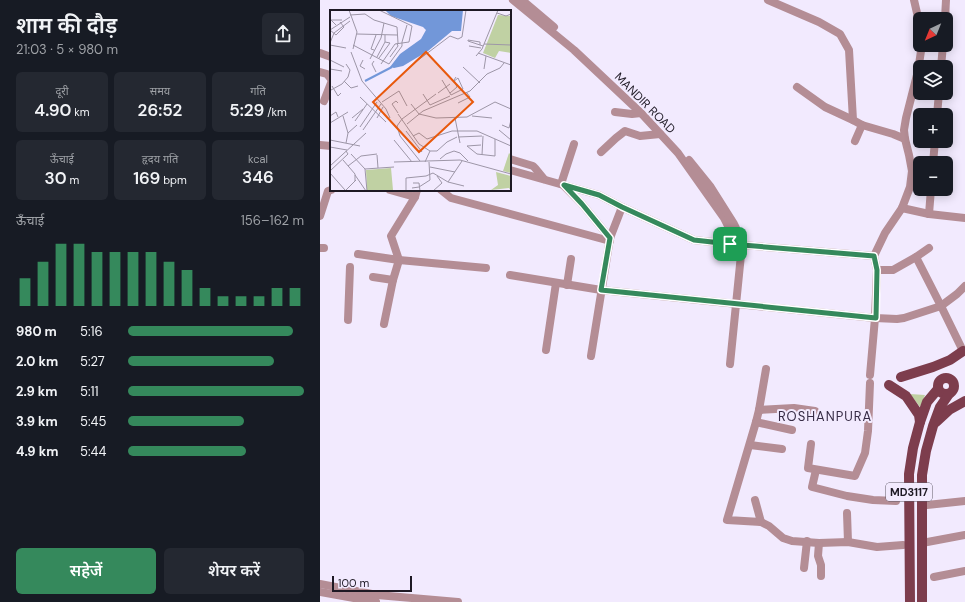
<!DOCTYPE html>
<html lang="hi">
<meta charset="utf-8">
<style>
body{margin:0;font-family:"DM Sans","Noto Sans Devanagari",sans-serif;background:#242831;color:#f1f3f6;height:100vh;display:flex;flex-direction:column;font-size:15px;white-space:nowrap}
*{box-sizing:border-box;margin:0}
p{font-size:13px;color:#9ea1a6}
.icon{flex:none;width:22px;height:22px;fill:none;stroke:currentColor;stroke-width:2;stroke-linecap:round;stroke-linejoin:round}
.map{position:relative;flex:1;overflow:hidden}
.side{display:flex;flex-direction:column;background:#171b24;width:320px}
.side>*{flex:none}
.needle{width:26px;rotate:223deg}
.controls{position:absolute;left:593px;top:12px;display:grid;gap:8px}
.controls a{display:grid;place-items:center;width:40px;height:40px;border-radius:6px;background:#171b24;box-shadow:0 2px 10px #0003;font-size:20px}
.scale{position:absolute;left:12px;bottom:10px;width:80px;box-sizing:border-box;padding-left:4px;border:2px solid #1e1924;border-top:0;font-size:11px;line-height:14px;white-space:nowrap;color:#1e1924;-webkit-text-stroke:3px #f2eafe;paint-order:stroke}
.pin{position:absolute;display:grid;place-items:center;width:34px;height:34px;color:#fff;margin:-17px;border-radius:8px;box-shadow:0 2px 6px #0006}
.round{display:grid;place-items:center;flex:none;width:42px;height:42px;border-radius:6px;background:#242831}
.head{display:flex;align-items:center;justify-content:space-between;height:68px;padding:0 16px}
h1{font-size:22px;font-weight:600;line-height:30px}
.metrics{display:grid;grid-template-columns:repeat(3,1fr);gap:6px;height:68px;padding:4px 16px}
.metrics div{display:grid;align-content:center;border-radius:6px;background:#242831;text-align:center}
.metrics b{font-size:17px;font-weight:600}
.metrics small{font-size:11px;font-weight:400}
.metrics p{font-size:11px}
.chart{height:112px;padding:8px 16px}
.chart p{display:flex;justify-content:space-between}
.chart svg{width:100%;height:72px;margin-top:4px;stroke:#35895c;stroke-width:6}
.action{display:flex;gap:8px;margin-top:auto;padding:8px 16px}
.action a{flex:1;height:46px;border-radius:6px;background:#35895c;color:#fff;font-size:16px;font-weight:600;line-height:46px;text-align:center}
.action a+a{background:#242831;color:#f1f3f6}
ul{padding:0 16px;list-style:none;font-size:13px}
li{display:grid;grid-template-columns:64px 48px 1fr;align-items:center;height:30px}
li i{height:10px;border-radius:5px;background:#35895c}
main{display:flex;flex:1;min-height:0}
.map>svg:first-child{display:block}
</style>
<main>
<section class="side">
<div class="head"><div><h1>शाम की दौड़</h1><p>21:03 · 5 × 980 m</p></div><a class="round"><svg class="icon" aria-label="share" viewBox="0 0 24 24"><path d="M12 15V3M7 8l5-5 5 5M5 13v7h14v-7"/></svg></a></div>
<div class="metrics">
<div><p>दूरी</p><b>4.90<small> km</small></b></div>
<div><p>समय</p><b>26:52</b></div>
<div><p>गति</p><b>5:29<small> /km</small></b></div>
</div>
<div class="metrics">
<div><p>ऊँचाई</p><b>30<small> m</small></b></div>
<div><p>हृदय गति</p><b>169<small> bpm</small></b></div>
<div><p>kcal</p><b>346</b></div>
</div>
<div class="chart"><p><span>ऊँचाई</span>156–162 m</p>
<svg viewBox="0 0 160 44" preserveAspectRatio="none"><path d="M5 44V27M15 44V17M25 44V6M35 44V6M45 44V11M55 44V11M65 44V11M75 44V11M85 44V17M95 44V22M105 44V33M115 44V38M125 44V38M135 44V38M145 44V33M155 44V33"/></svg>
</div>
<ul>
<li><b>980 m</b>5:16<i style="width:94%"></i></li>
<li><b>2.0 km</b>5:27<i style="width:83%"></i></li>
<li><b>2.9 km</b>5:11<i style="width:100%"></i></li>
<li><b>3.9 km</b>5:45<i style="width:66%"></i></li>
<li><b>4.9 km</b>5:44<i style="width:67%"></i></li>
</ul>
<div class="action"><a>सहेजें</a><a>शेयर करें</a></div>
</section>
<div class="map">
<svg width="645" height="602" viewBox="0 0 645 602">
<rect width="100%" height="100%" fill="#f2eafe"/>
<path fill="#c0d1a3" d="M590,394L605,395L600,407Z"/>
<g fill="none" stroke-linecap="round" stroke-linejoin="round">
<g stroke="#b48d95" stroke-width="8">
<path d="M193,0L254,50L321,113L358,153L404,218L409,228L410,244"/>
<path d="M202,0L234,27"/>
<path d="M448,0L499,22L520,34L529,50L533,120L542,125L573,134L585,139"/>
<path d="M594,0L600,26V33"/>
<path d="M625,19L626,0"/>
<path d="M0,53L11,57"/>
<path d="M621,67L623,45"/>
<path d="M0,72L7,74L11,79"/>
<path d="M477,87L505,107L533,120"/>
<path d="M4,101L11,83"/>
<path d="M295,112L312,114L321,113"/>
<path d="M617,115L619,93"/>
<path d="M535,141L542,125"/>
<path d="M0,145L11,146"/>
<path d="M281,152L296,138L305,131L320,136L340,134"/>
<path d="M190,159L213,166L215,168L224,179"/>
<path d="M369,160L390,186L414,224L416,228L418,245"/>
<path d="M613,163L615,141"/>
<path d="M190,170L279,195L302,207L374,240L410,244L554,256"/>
<path d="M241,184L254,144"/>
<path d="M244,186L262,204L290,238"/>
<path d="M70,190L95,197"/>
<path d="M121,190L131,198L290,241"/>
<path d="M582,208L609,214L645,218"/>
<path d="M609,214L611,189"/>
<path d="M0,216L8,191L11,190"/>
<path d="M0,248H4"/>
<path d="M38,254L79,260L166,268"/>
<path d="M596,257L621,306L643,351"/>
<path d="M557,270H573L596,257L609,248"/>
<path d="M190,275L281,290L555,318L577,319L584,318L621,306L637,294L645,286"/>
<path d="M53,277L73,280"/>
<path d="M247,285L251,259"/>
<path d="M28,320L30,267"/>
<path d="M64,324L73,280L79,260L71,236L95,197L97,190"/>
<path d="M226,350L236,283"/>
<path d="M271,356L290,238L302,207"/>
<path d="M410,364L422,245"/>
<path d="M446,369L439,410L436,422L407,520L441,522L449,526L463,538L472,541L499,543L528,542L557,547L583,545"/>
<path d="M550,375L555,318L557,270L554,256L565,233L582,208L590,187L592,171L589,155L585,139L584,130L586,118L598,71L601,51V45"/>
<path d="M439,410L474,408L495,411"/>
<path d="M436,422L472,430"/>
<path d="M491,444L488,468L535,476L545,453L548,431L550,383"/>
<path d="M430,445L462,449"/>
<path d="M496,470L492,487L527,496L553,500L576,501"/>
<path d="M435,500L441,522"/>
<path d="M607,505L645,501"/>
<path d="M527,513L528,542"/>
<path d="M499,543L498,556L501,565V576"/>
<path d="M602,543L645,535"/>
<path d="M484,568L487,541"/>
<path d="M614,577L645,571"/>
<path d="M0,584L57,595L138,602"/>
<path d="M0,592L56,602"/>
</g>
<g stroke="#7d3d4d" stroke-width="10">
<path d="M581,377L613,367L630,360L643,351"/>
<circle cx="626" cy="386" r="8"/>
<path d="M569,385L586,396L599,415L600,422"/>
<path d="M616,422L629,410L645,401"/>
<path d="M590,602L589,474L593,448L600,422L607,402L618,389"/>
<path d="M602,602V475L606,451L613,426L620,407L629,394"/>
</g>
</g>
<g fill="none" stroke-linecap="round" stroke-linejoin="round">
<g stroke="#fff" stroke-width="8">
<path id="route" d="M244,185L279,195L302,207L374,240L410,244L554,256L557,270L556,318L281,290L290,238L262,204Z"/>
</g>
<use href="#route" stroke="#35895c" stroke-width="5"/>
</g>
<g text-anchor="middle" stroke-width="4" stroke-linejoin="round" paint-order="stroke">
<rect fill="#f2eafe" stroke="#5e5865" stroke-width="1" x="566" y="483" width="46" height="18" rx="3"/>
<g font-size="11" font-weight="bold" fill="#1e1924">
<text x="589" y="496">MD3117</text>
</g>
<g font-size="12" fill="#1e1924" stroke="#f2eafe">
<text transform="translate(325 103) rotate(45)" y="4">MANDIR ROAD</text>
</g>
<g font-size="13" letter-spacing="1" fill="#362b45" stroke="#f2eafe">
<text x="505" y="421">ROSHANPURA</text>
</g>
</g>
<g transform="translate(10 10)">
<rect width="181" height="181" fill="#f2eafe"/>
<path d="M168,5L181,6V43L169,41L165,48L153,43ZM179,143L181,145V163L173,161ZM61,158L63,180L37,181L36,160ZM166,162L181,166V181L179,178L161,180L168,175Z" fill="#c0d1a3"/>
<path d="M55,0H133L131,21H122L98,41L73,56L64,58L60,57L70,44L91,29L96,20L93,17L61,6Z" fill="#7297d9"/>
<path fill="none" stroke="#7297d9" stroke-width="2" d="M35,71L62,57"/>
<path fill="none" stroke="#9d96a7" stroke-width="1" d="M19,0L27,22L23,39M49,0L82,16L79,32L65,34L51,54M167,3L176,6L181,4M20,5L35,4L44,10L67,17L68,33M6,15L1,10H12M0,20L6,25L14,17L10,12M0,20L20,7M27,24L67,25M72,32L77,15M0,33L4,23L20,11M154,34L181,35M0,35L16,38M23,35L59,54L72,36V32M150,35V32L138,30V31L153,36M139,36L151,38M44,40L41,39L46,25M21,42L32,71L56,99L60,108M148,43L181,55M146,46L152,39L168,0M47,47L55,32V25M60,47L68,36L67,33M49,48L60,33L55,32M40,49L51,28L54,13M0,50L14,57M33,50L30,56L35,59M44,51L42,54L46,62M83,54L120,26L128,29L132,27L136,0M133,57L150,73M0,59L12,61M154,59L156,46M112,70L121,85L133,79L128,68L123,72M14,71L21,78L28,76M2,76L8,86L11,83M1,80L12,74L18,67L20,60L16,54M108,83L120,74M120,83L127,77L124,70L126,67M93,84L100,95M30,87L56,112M52,92L69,81L77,96M128,93L140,87L137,83M81,94L89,104M100,95L120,86M68,103L62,94L66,91L68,93M68,104L89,134L100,141L95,152M89,104L106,108L137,107L165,92L181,99M0,106L6,102L8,107M13,106L18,123L16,133M142,106L162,108M22,108L33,99M47,108L53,97M125,108L130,133M25,111L37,94M0,113L18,102M77,114L93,101L140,81L157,64L170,58L174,53M172,115L179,118L181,110M30,117L47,92M33,120L51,94M169,120L181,130M76,121L92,142M18,123L27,115M83,126L89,123L97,129L122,121H147L181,136M128,127L152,126M0,130L30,136M64,130L82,152M151,135L137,136L147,144L165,146V129M0,137L17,140M100,141H107L117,132L127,127M21,144L35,159L64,157M47,145L48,158M152,145L153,126M110,149L116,144L124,141L130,143L138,151M13,150L25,164V171M90,151L70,126L67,116L72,109L106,84M64,152L130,150L181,164M0,156L36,123M18,156L31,146L47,144M100,157L125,162M35,159L37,181M0,161L18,144L16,141M0,163L15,180M25,165L36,181M118,172L132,151M83,173H89L90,181M82,178L89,177L100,170L99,152M15,181L26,170M76,181V168L96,166L103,163L118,172L134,176M103,181L112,173L107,166"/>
<path fill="#e8590c" fill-opacity="0.15" stroke="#e8590c" stroke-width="2" d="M96,42L143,92L89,142L43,92Z"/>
<rect width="181" height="181" fill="none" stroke="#1e1924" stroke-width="2"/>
</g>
</svg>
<div class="controls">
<a><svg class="needle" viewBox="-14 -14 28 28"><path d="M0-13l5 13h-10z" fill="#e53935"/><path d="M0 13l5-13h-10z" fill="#9ea1a6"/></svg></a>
<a><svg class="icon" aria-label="layers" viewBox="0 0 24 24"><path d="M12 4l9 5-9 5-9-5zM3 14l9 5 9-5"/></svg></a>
<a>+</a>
<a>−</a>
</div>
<div class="scale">100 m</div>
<div class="pin" style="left:410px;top:244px;background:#1e9e55"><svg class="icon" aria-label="arrive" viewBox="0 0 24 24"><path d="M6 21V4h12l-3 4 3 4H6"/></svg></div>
</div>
</main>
